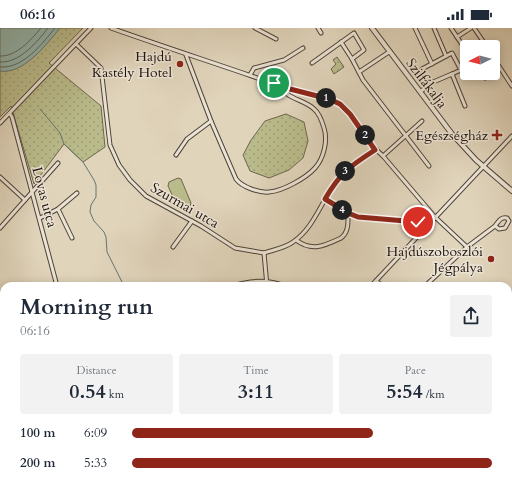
<!DOCTYPE html>
<meta charset="utf-8">
<style>
body{margin:0;font-family:Cardo,serif;background:#f2f2f3;color:#1f2937;height:100vh;display:flex;flex-direction:column;font-size:15px;white-space:nowrap}
*{box-sizing:border-box;margin:0}
p{font-size:13px;color:#747a83}
.icon{flex:none;width:22px;height:22px;fill:none;stroke:currentColor;stroke-width:2;stroke-linecap:round;stroke-linejoin:round}
.map{position:relative;flex:1;overflow:hidden}
.panel{position:absolute;left:0px;top:254px;width:512px;height:204px;display:flex;flex-direction:column;background:#fff;border-radius:12px 12px 0 0;box-shadow:0 2px 10px #0003}
.panel>*{flex:none}
.needle{width:26px;rotate:264deg}
.fabs{position:absolute;left:460px;top:12px;display:grid;gap:8px}
.fabs a{display:grid;place-items:center;width:40px;height:40px;border-radius:4px;background:#fff;box-shadow:0 2px 10px #0003;font-size:20px}
.pin{position:absolute;display:grid;place-items:center;width:34px;height:34px;color:#fff;margin:-17px;border:2px solid #fff;border-radius:50%;box-shadow:0 1px 4px #0007}
.km{position:absolute;width:20px;height:20px;margin:-10px;border-radius:50%;background:#222;color:#fff;font-size:11px;line-height:20px;text-align:center}
.round{display:grid;place-items:center;flex:none;width:42px;height:42px;border-radius:4px;background:#f2f2f3}
.head{display:flex;align-items:center;justify-content:space-between;height:68px;padding:0 20px}
h1{font-size:22px;font-weight:600;line-height:30px}
.stats{display:grid;grid-template-columns:repeat(3,1fr);gap:6px;height:68px;padding:4px 20px}
.stats div{display:grid;align-content:center;border-radius:4px;background:#f2f2f3;text-align:center}
.stats b{font-size:20px;font-weight:600}
.stats small{font-size:11px;font-weight:400}
.stats p{font-size:11px}
ul{padding:0 20px;list-style:none;font-size:13px}
li{display:grid;grid-template-columns:64px 48px 1fr;align-items:center;height:30px}
li i{height:10px;border-radius:5px;background:#8f2418}
.status{display:flex;justify-content:space-between;align-items:center;height:28px;padding:0 20px;background:#fff;direction:ltr}
.status svg{height:11px;fill:currentColor}
.map>svg:first-child{display:block}
</style>
<div class="status"><b>06:16</b><svg viewBox="0 0 49 12"><path d="M0 12V9h3v3zM5 12V6h3v6zM10 12V3h3v9zM15 12V0h3v12zM26 1h20v11H26zM47 4h2v5h-2z"/></svg></div>
<div class="map">
<svg width="512" height="458" viewBox="0 0 512 458">
<defs>
<pattern id="green-dots" width="8" height="8" patternUnits="userSpaceOnUse"><rect width="8" height="8" fill="#babb8b"/><path d="M2 2h.1M6 6h.1" fill="none" stroke="#9fa077" stroke-width="1.8" stroke-linecap="round"/></pattern>
</defs>
<rect width="100%" height="100%" fill="#e0d4bb"/>
<filter id="stains"><feTurbulence type="fractalNoise" baseFrequency=".005" numOctaves="4"/><feColorMatrix values="0 0 0 0 .2 0 0 0 0 .09 0 0 0 0 .02 0 0 0 .5 -.17"/></filter>
<radialGradient id="worn" r=".72"><stop offset=".6" stop-color="#630" stop-opacity="0"/><stop offset="1" stop-color="#630" stop-opacity=".3"/></radialGradient>
<g fill="url(#green-dots)" stroke="#6c674d">
<path d="M0,0H83L49,35L101,78L105,119L83,134L64,116L34,156L11,78L0,89Z"/>
<path d="M337,29L344,39L334,46L331,41L336,36L333,32Z"/>
<path d="M286,86L304,94L308,113L303,130L289,142L269,150L250,143L243,127L251,112L265,93Z"/>
</g>
<path fill="#babb8b" stroke="#6c674d" d="M178,150L181,151L191,175L190,178L181,181L178,180L168,158L169,154Z"/>
<path fill="#94b8b1" stroke="#657670" d="M0,0H60C47,16 23,47 0,43Z"/>
<g fill="none" stroke-linecap="round" stroke-linejoin="round">
<g stroke="#596660" stroke-width="1">
<path d="M0,28C16,29 31,12 41,0"/>
<path d="M0,34C20,35 37,14 48,0"/>
<path d="M0,39C23,41 42,16 55,0"/>
</g>
<g stroke="#657670" stroke-width="1">
<path d="M40,81L60,105L64,116L83,134L94,152L96,157V169L91,177L90,184L94,193L104,204L106,209L107,224L124,258"/>
<path d="M276,454L278,458"/>
</g>
<g stroke="#4e433a" stroke-width="5">
<g id="minor">
<path d="M111,0C170,21 230,40 289,61C305,67 326,66 341,77C358,91 366,114 383,128L435,189L467,219"/>
<path d="M255,0L276,11"/>
<path d="M318,0L321,5"/>
<path d="M415,0L432,36"/>
<path d="M434,0L446,28"/>
<path d="M451,0L457,9"/>
<path d="M474,0L487,19"/>
<path d="M341,14L352,31L363,52L429,138"/>
<path d="M76,16L101,40L110,117L119,137L130,152L146,168L201,198L235,220L264,225"/>
<path d="M467,24L457,9L471,0"/>
<path d="M186,27L211,93L236,151C242,159 259,165 269,164C283,163 306,150 315,140C324,130 328,112 324,100C322,93 319,85 314,81C307,74 295,72 287,66L290,61"/>
<path d="M493,29L512,58"/>
<path d="M312,35L354,5L364,22L352,31"/>
<path d="M422,41L452,25L461,42L452,46"/>
<path d="M359,44L389,24"/>
<path d="M481,45L485,50"/>
<path d="M250,47L254,40L284,32L303,20"/>
<path d="M420,64L431,55L452,46L465,78"/>
<path d="M10,86L12,89L57,258"/>
<path d="M0,95L91,0"/>
<path d="M176,127L187,111L211,93"/>
<path d="M383,128L422,93"/>
<path d="M0,149L25,172"/>
<path d="M325,171L348,185L358,189L418,194"/>
<path d="M58,181L72,210"/>
<path d="M40,190L58,181L77,165"/>
<path d="M0,200L58,135"/>
<path d="M296,212C312,224 324,218 341,210C349,204 348,194 348,185"/>
<path d="M173,219L192,193"/>
<path d="M264,225C273,222 285,220 293,214C314,200 322,172 337,152C347,139 362,130 375,122"/>
<path d="M264,225L267,258"/>
<path d="M376,253L383,258"/>
<path d="M233,258C251,252 267,251 285,258"/>
<path d="M371,258L512,108"/>
<path d="M425,258L467,219L495,198L499,201L505,200L509,193L507,190C500,189 499,193 495,198"/>
<path d="M508,272L512,267"/>
<path d="M0,282L4,285"/>
<path d="M0,328L4,323"/>
<path d="M508,348L512,344"/>
<path d="M0,434L4,428"/>
<path d="M107,454L113,458"/>
<path d="M199,454L203,458"/>
<path d="M415,454L418,458"/>
<path d="M89,458L91,454"/>
<path d="M291,458L301,454"/>
<path d="M332,458L333,454"/>
<path d="M401,458L405,454"/>
</g>
</g>
<g stroke="#4e433a" stroke-width="6">
<path id="tertiary" d="M372,0L452,106L476,132L512,163"/>
</g>
<g stroke="#1e130f" stroke-width="6">
<g id="secondary">
<path d="M508,419L512,421"/>
<path d="M461,458L465,454"/>
</g>
</g>
<use href="#minor" stroke="#ebe3d3" stroke-width="3"/>
<use href="#tertiary" stroke="#ebe3d3" stroke-width="4"/>
<use href="#secondary" stroke="#ebe3d3" stroke-width="4.5"/>
</g>
<g fill="none" stroke-linecap="round" stroke-linejoin="round">
<g stroke="#fff" stroke-width="8">
<path id="route" d="M274,55L290,61L329,71L340,76L350,86L375,122C350,138 340,145 325,171L348,185L358,189L418,194"/>
</g>
<use href="#route" stroke="#8f2418" stroke-width="5"/>
</g>
<g fill="#8f2418" stroke="#ebe3d3" stroke-width="1.5">
<circle cx="180" cy="36" r="4"/>
<path d="M495 101h4v4h4v4h-4v4h-4v-4h-4v-4h4z"/>
<circle cx="491" cy="231" r="4"/>
</g>
<g text-anchor="middle" stroke-width="3" stroke-linejoin="round" paint-order="stroke">
<g font-size="14" fill="#1e130f" stroke="#ebe3d3" text-anchor="end">
<text x="172" y="33">Hajdú<tspan x="172" dy="16">Kastély Hotel</tspan></text>
<text x="488" y="112">Egészségház</text>
<text x="483" y="228">Hajdúszoboszlói<tspan x="483" dy="16">Jégpálya</tspan></text>
</g>
<g font-size="14" fill="#1e130f" stroke="#ebe3d3">
<text transform="translate(427 55) rotate(53)" y="5">Szilfákalja</text>
<text transform="translate(45 169) rotate(75)" y="5">Lovas utca</text>
<text transform="translate(185 177) rotate(30)" y="5">Szurmai utca</text>
</g>
</g>
<rect width="100%" height="100%" filter="url(#stains)"/>
<rect width="100%" height="100%" fill="url(#worn)"/>
</svg>
<div class="fabs">
<a><svg class="needle" viewBox="-14 -14 28 28"><path d="M0-13l5 13h-10z" fill="#e53935"/><path d="M0 13l5-13h-10z" fill="#747a83"/></svg></a>
</div>
<div class="pin" style="left:274px;top:55px;background:#1e9e55"><svg class="icon" aria-label="arrive" viewBox="0 0 24 24"><path d="M6 21V4h12l-3 4 3 4H6"/></svg></div>
<div class="pin" style="left:418px;top:194px;background:#d93025"><svg class="icon" aria-label="check" viewBox="0 0 24 24"><path d="M5 12l5 5 9-10"/></svg></div>
<b class="km" style="left:326px;top:70px">1</b>
<b class="km" style="left:365px;top:107px">2</b>
<b class="km" style="left:345px;top:143px">3</b>
<b class="km" style="left:342px;top:182px">4</b>
<section class="panel">
<div class="head"><div><h1>Morning run</h1><p>06:16</p></div><a class="round"><svg class="icon" aria-label="share" viewBox="0 0 24 24"><path d="M12 15V3M7 8l5-5 5 5M5 13v7h14v-7"/></svg></a></div>
<div class="stats">
<div><p>Distance</p><b>0.54<small> km</small></b></div>
<div><p>Time</p><b>3:11</b></div>
<div><p>Pace</p><b>5:54<small> /km</small></b></div>
</div>
<ul>
<li><b>100 m</b>6:09<i style="width:67%"></i></li>
<li><b>200 m</b>5:33<i style="width:100%"></i></li>
</ul>
</section>
</div>
